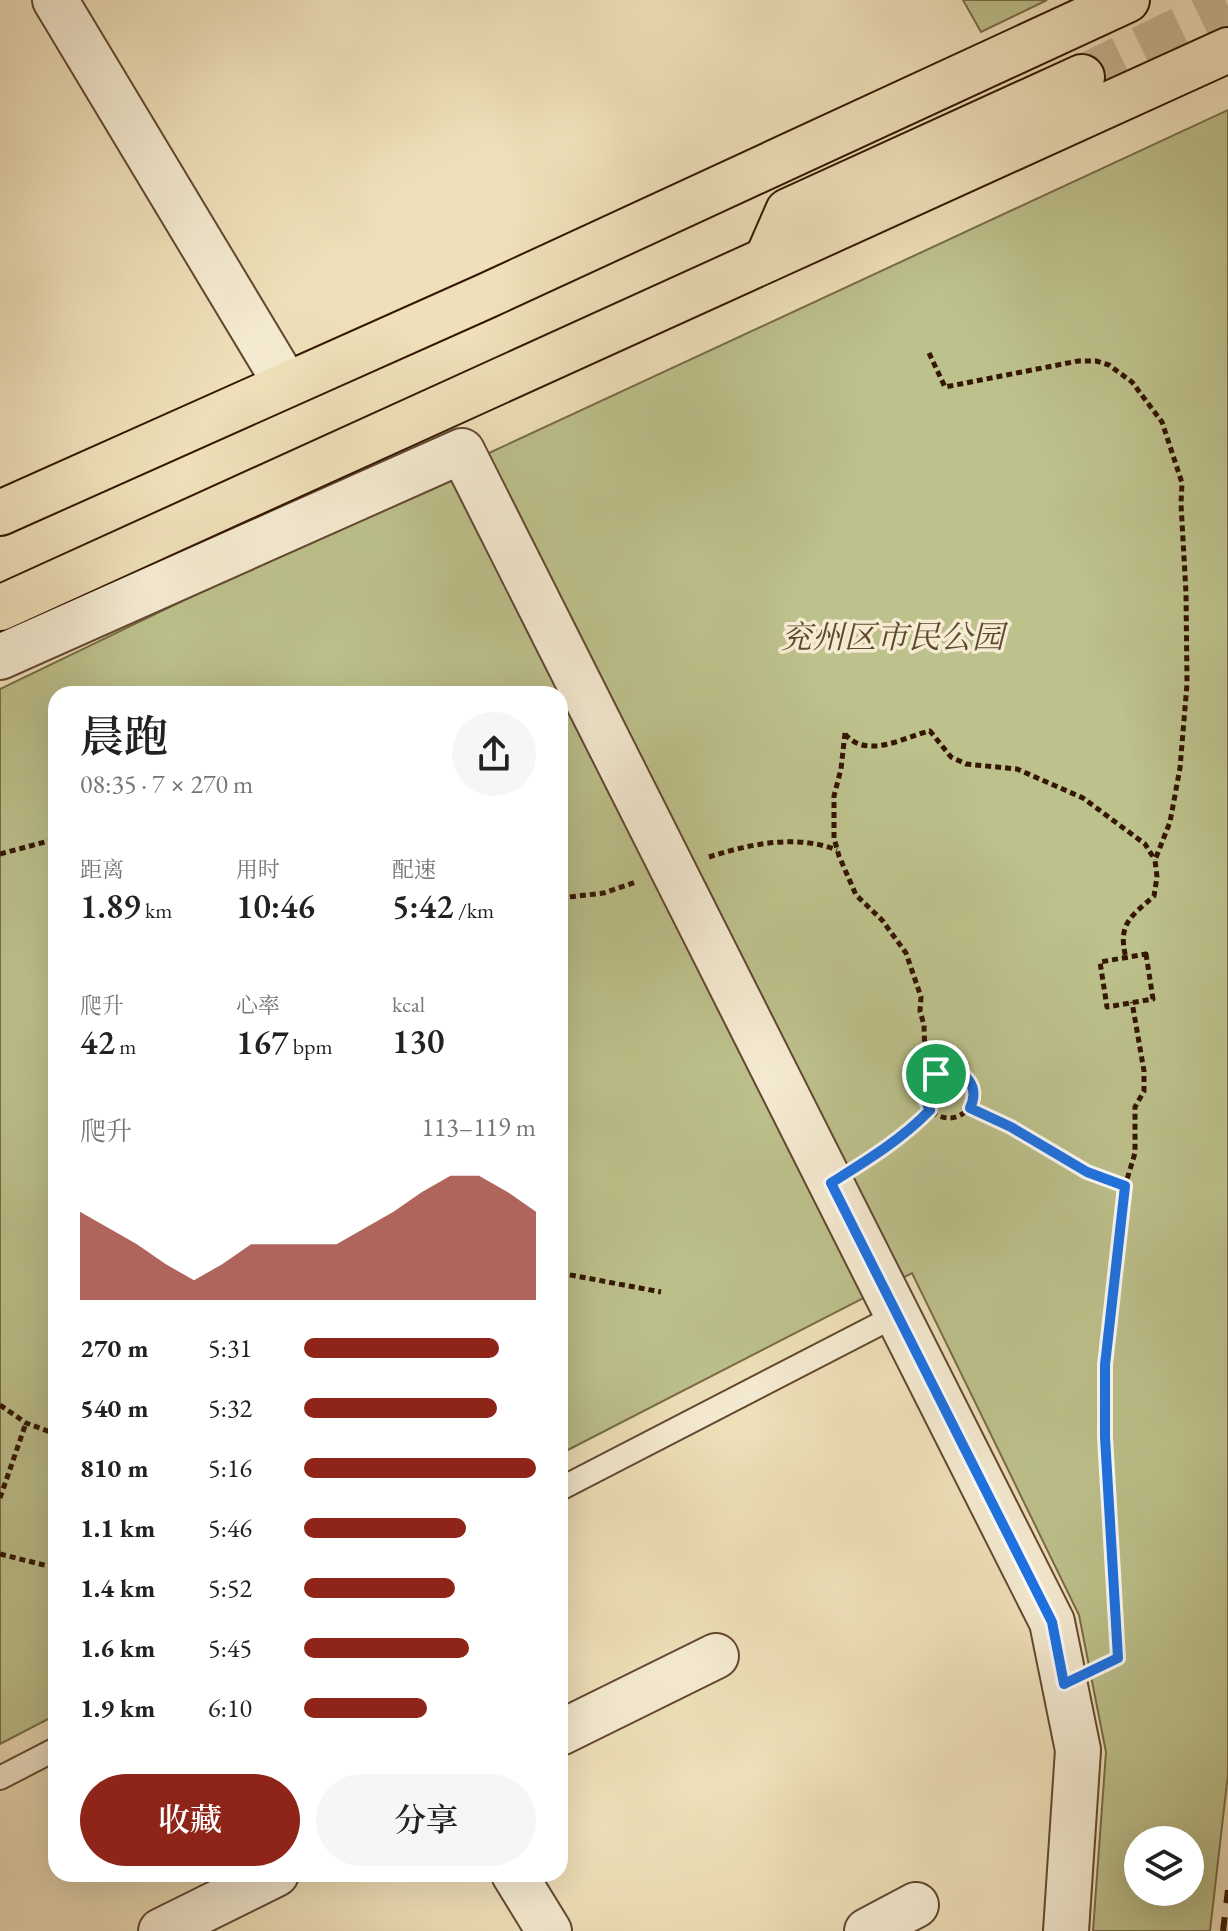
<!DOCTYPE html>
<html lang="zh">
<meta charset="utf-8">
<style>
body{margin:0;font-family:"EB Garamond","Noto Serif SC",serif;background:#f6f6f6;color:#222;height:100vh;display:flex;flex-direction:column;font-size:30px;white-space:nowrap}
*{box-sizing:border-box;margin:0}
p{font-size:26px;color:#767676}
.icon{flex:none;width:44px;height:44px;fill:none;stroke:currentColor;stroke-width:2;stroke-linecap:round;stroke-linejoin:round}
.map{position:relative;flex:1;overflow:hidden}
.side{position:absolute;left:48px;top:686px;width:520px;height:1196px;display:flex;flex-direction:column;background:#fff;border-radius:24px;box-shadow:0 8px 32px #0002}
.side>*{flex:none}
.buttons{position:absolute;left:1124px;top:1826px;display:grid;gap:16px}
.buttons a{display:grid;place-items:center;width:80px;height:80px;border-radius:50%;background:#fff;box-shadow:0 8px 32px #0002;font-size:40px}
.pin{position:absolute;display:grid;place-items:center;width:68px;height:68px;color:#fff;margin:-34px;border:4px solid #fff;border-radius:50%;box-shadow:0 2px 8px #0007}
.round{display:grid;place-items:center;flex:none;width:84px;height:84px;border-radius:42px;background:#f6f6f6}
.headline{display:flex;align-items:center;justify-content:space-between;height:136px;padding:0 32px}
h1{font-size:44px;font-weight:600;line-height:60px}
.figures{display:grid;grid-template-columns:repeat(3,1fr);gap:12px;height:136px;padding:8px 32px}
.figures div{display:grid;align-content:center}
.figures b{font-size:34px;font-weight:600}
.figures small{font-size:22px;font-weight:400}
.figures p{font-size:22px}
.chart{height:224px;padding:16px 32px}
.chart p{display:flex;justify-content:space-between}
.chart svg{width:100%;height:144px;margin-top:8px;fill:#8f2418;opacity:.7}
.cta{display:flex;gap:16px;margin-top:auto;padding:16px 32px}
.cta a{flex:1;height:92px;border-radius:48px;background:#8f2418;color:#fff;font-size:32px;font-weight:600;line-height:92px;text-align:center}
.cta a+a{background:#f6f6f6;color:#222}
ul{padding:0 32px;list-style:none;font-size:26px}
li{display:grid;grid-template-columns:128px 96px 1fr;align-items:center;height:60px}
li i{height:20px;border-radius:10px;background:#8f2418}
.map>svg:first-child{display:block}
</style>
<div class="map">
<svg width="1228" height="1931" viewBox="0 0 1228 1931">
<rect width="100%" height="100%" fill="#efe0b9"/>
<filter id="stains"><feTurbulence type="fractalNoise" baseFrequency=".0025" numOctaves="4"/><feColorMatrix values="0 0 0 0 .2 0 0 0 0 .09 0 0 0 0 .02 0 0 0 .5 -.17"/></filter>
<radialGradient id="worn" r=".72"><stop offset=".6" stop-color="#630" stop-opacity="0"/><stop offset="1" stop-color="#630" stop-opacity=".3"/></radialGradient>
<g fill="#bdc18c" stroke="#786c47" stroke-width="2" fill-rule="evenodd">
<path d="M963,0H1047L981,32Z"/>
<path d="M1228,110V1774L1210,1931H1093L1106,1752L1079,1615L912,1273L560,1454V694H56V1715L0,1744V689L489,453ZM1138,1840H1190V1892H1138Z"/>
</g>
<g fill="none" stroke-linecap="round" stroke-linejoin="round">
<path stroke="#cab894" stroke-width="44" stroke-dasharray="44 22" stroke-linecap="butt" d="M1082,77L1228,6"/>
<g stroke="#634830" stroke-width="26">
<g id="service">
<path d="M560,1489L897,1315"/>
<path d="M0,1778L56,1749"/>
</g>
</g>
<g stroke="#634830" stroke-width="48">
<g id="minor">
<path d="M560,1733L716,1656"/>
<path d="M514,1874L549,1931"/>
<path d="M161,1931L276,1874"/>
<path d="M867,1931L916,1905"/>
</g>
</g>
<g stroke="#634830" stroke-width="48">
<g id="tertiary">
<path d="M55,0L286,384"/>
<path d="M0,657L462,451L1052,1622L1078,1750L1066,1931"/>
</g>
</g>
<g stroke="#341602" stroke-width="48">
<g id="primary">
<path d="M767,259L788,211L1082,77"/>
<path d="M0,513L486,296L1127,0"/>
<path d="M0,608L1228,50"/>
</g>
</g>
<g stroke="#341602" stroke-width="5" stroke-dasharray="6 4" stroke-linecap="butt">
<path d="M929,353L945,387L1078,361H1096L1109,365L1132,382L1162,422L1182,483L1181,504L1186,593L1187,684L1180,768L1170,822L1155,860L1157,877L1154,896C1132,916 1117,923 1126,958"/>
<path d="M845,733L841,769L834,796V838L839,856L856,895L882,920L906,953L921,997L920,1011L924,1025L925,1055L936,1074"/>
<path d="M845,734C867,760 904,737 930,731L951,757L966,764L1017,769L1083,798L1145,844L1155,860"/>
<path d="M0,854L56,839"/>
<path d="M709,857C749,844 797,834 837,850"/>
<path d="M560,898L604,893L636,882"/>
<path d="M1146,954L1153,999L1107,1007L1100,962Z"/>
<circle cx="949" cy="1094" r="24"/>
<path d="M970,1108L1011,1127L1087,1172L1125,1186"/>
<path d="M866,1162L886,1149L930,1110"/>
<path d="M560,1273L661,1292"/>
<path d="M0,1405L26,1423L56,1434"/>
<path d="M0,1498L26,1423"/>
<path d="M0,1554L56,1568"/>
<path d="M1101,1666L1118,1658L1105,1437V1365L1125,1186L1135,1153V1107L1144,1091V1071L1132,1002"/>
</g>
<use href="#service" stroke="#f5ebd2" stroke-width="22"/>
<use href="#minor" stroke="#f5ebd2" stroke-width="44"/>
<use href="#tertiary" stroke="#f5ebd2" stroke-width="44"/>
<use href="#primary" stroke="#efe0b9" stroke-width="44"/>
<path stroke="#341602" stroke-width="6" stroke-dasharray="14 14" stroke-linecap="butt" d="M1223,1931L1228,1890"/>
</g>
<g fill="none" stroke-linecap="round" stroke-linejoin="round">
<g stroke="#fff" stroke-width="16">
<path id="route" d="M944,1070C966,1069 980,1087 970,1108L1011,1127L1087,1172L1125,1186L1105,1365V1437L1118,1658L1064,1684L1052,1622L831,1183C866,1161 901,1140 930,1110C920,1093 926,1078 944,1070Z"/>
</g>
<use href="#route" stroke="#1a73e8" stroke-width="10"/>
</g>
<g text-anchor="middle" stroke-width="7" stroke-linejoin="round" paint-order="stroke">
<g font-size="32" font-style="italic" fill="#5d492b" stroke="#f5ebd2">
<text x="892" y="648">兖州区市民公园</text>
</g>
</g>
<rect width="100%" height="100%" filter="url(#stains)"/>
<rect width="100%" height="100%" fill="url(#worn)"/>
</svg>
<div class="buttons">
<a><svg class="icon" aria-label="layers" viewBox="0 0 24 24"><path d="M12 4l9 5-9 5-9-5zM3 14l9 5 9-5"/></svg></a>
</div>
<div class="pin" style="left:936px;top:1074px;background:#1e9e55"><svg class="icon" aria-label="arrive" viewBox="0 0 24 24"><path d="M6 21V4h12l-3 4 3 4H6"/></svg></div>
<section class="side">
<div class="headline"><div><h1>晨跑</h1><p>08:35 · 7 × 270 m</p></div><a class="round"><svg class="icon" aria-label="share" viewBox="0 0 24 24"><path d="M12 15V3M7 8l5-5 5 5M5 13v7h14v-7"/></svg></a></div>
<div class="figures">
<div><p>距离</p><b>1.89<small> km</small></b></div>
<div><p>用时</p><b>10:46</b></div>
<div><p>配速</p><b>5:42<small> /km</small></b></div>
</div>
<div class="figures">
<div><p>爬升</p><b>42<small> m</small></b></div>
<div><p>心率</p><b>167<small> bpm</small></b></div>
<div><p>kcal</p><b>130</b></div>
</div>
<div class="chart"><p><span>爬升</span>113–119 m</p>
<svg viewBox="0 0 160 44" preserveAspectRatio="none"><path d="M0 44V17L10 22L20 27L30 33L40 38L50 33L60 27L70 27L80 27L90 27L100 22L110 17L120 11L130 6L140 6L150 11L160 17V44z"/></svg>
</div>
<ul>
<li><b>270 m</b>5:31<i style="width:84%"></i></li>
<li><b>540 m</b>5:32<i style="width:83%"></i></li>
<li><b>810 m</b>5:16<i style="width:100%"></i></li>
<li><b>1.1 km</b>5:46<i style="width:70%"></i></li>
<li><b>1.4 km</b>5:52<i style="width:65%"></i></li>
<li><b>1.6 km</b>5:45<i style="width:71%"></i></li>
<li><b>1.9 km</b>6:10<i style="width:53%"></i></li>
</ul>
<div class="cta"><a>收藏</a><a>分享</a></div>
</section>
</div>
